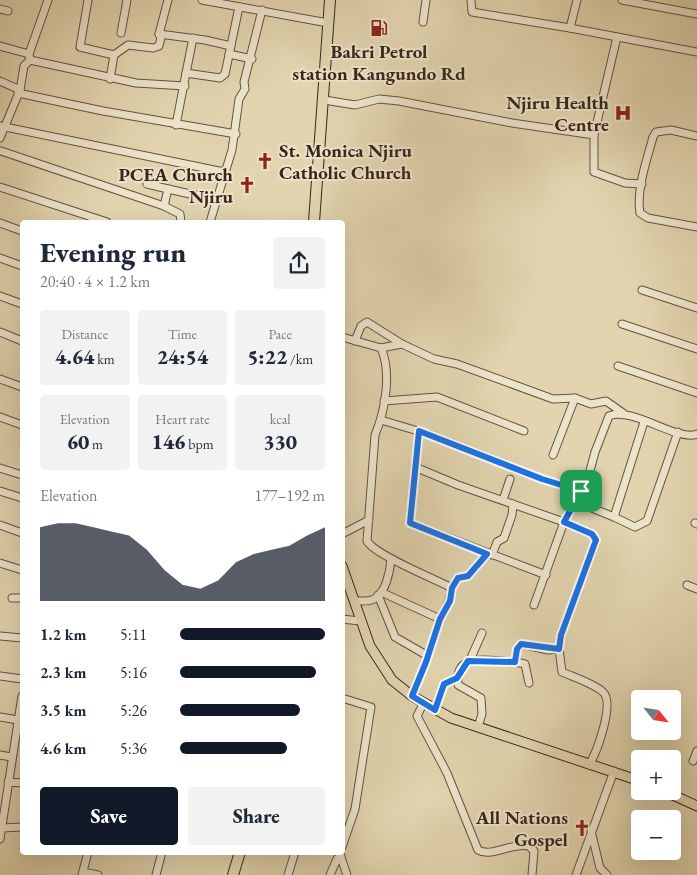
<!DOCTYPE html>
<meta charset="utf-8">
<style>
body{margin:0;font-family:"EB Garamond",serif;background:#f2f2f3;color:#1f2937;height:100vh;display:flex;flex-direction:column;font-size:19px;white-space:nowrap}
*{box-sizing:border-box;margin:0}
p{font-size:16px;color:#747a83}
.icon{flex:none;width:28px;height:28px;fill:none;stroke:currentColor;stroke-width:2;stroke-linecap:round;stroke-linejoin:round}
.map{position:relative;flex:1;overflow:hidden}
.details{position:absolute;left:20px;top:220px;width:325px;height:635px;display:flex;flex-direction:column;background:#fff;border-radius:5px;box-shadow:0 5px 20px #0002}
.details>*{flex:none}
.needle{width:32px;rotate:120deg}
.tools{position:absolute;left:631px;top:690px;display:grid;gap:10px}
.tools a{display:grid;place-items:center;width:50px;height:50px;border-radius:5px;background:#fff;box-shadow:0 5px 20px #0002;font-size:25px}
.pin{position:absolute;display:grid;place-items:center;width:42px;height:42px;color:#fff;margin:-21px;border-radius:10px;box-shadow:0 2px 8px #0006}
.round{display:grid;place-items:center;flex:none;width:52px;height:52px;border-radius:5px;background:#f2f2f3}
.head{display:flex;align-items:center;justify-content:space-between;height:85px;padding:0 20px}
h1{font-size:28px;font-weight:800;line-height:38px}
.stats{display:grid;grid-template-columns:repeat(3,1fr);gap:8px;height:85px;padding:5px 20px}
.stats div{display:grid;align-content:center;border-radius:5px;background:#f2f2f3;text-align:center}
.stats b{font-size:21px;font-weight:800}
.stats small{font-size:14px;font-weight:400}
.stats p{font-size:14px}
.chart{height:140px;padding:10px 20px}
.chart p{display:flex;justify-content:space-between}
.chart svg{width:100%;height:90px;margin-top:5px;fill:#111827;opacity:.7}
.action{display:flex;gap:10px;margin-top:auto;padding:10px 20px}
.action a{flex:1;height:58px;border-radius:5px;background:#111827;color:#fff;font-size:20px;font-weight:800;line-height:58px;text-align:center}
.action a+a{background:#f2f2f3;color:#1f2937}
ul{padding:0 20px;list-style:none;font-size:16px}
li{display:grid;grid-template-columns:80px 60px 1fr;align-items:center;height:38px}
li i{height:12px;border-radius:6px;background:#111827}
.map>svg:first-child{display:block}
</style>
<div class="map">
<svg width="697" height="875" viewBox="0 0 697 875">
<rect width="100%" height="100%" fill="#e2d4af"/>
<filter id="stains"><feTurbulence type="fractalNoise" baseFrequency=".004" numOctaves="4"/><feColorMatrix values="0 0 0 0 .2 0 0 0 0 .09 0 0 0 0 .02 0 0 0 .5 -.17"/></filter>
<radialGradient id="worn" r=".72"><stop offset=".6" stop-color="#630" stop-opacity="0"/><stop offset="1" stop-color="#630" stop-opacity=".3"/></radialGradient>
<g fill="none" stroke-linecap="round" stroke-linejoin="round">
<g stroke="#635240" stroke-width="9">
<g id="minor">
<path d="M88,0L80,47L114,55"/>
<path d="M202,0L328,23"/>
<path d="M471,0L472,12L570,28"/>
<path d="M577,0L570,28L697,52"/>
<path d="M622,0L697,14"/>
<path d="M0,9L8,11"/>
<path d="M423,22L426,0"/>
<path d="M121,33L127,0"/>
<path d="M159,34L205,40L231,46"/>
<path d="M0,46L29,54"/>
<path d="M229,54L252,59"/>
<path d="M30,60L136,83L185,86"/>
<path d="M186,73L193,38"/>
<path d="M110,79L114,55L128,45L153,48L159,46L161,37L159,34L168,0"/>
<path d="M0,81L20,90"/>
<path d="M18,93L103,111L236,134"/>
<path d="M324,100L355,105L379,99L399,101L512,123L594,135V172L625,183L642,184"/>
<path d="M176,125L186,73L220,78L225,74L239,7"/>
<path d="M0,126L224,172"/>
<path d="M594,135L617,37"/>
<path d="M697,136L671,130L656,132L653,137C647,160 636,189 640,213L648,218L697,227"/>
<path d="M0,138L20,90L24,66L30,60L29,54L48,0"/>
<path d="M1,151L164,206L180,214L181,222"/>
<path d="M147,184L168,189"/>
<path d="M0,187L107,222"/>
<path d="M164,206L168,189L217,200"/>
<path d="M210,222L232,150L239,99L245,89L244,82L262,10"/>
<path d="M0,223L22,231"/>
<path d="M0,258L22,266"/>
<path d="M642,290L697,308"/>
<path d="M0,296L22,304"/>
<path d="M622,324L697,349"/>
<path d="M0,332L22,341"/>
<path d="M342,337L381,348"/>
<path d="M355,341L361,326L367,322L402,344"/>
<path d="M618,366L697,393"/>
<path d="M0,379L22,387"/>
<path d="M384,401L437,397L524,431"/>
<path d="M0,417L22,425"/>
<path d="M381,420L428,434L542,479L581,491"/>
<path d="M419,431L410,523L546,575"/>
<path d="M553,455L575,398"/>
<path d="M415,467L458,485L564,522L588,478L595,452L609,416C632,406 677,442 697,434"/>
<path d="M0,468L22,475"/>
<path d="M0,491L22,498"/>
<path d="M503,500L510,479"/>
<path d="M577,502L614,517L644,422"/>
<path d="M614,517L635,527L647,521L678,432"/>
<path d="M695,523L697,524"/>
<path d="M0,525L22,533"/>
<path d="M342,534L369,520"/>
<path d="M492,555L497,542L504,538L512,515L513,504"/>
<path d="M0,563L22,570"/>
<path d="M687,585L697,589"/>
<path d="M452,588C435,579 375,555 367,541L375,435C385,411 392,373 381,348L402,344L434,359L457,364L553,399L575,398L591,404L606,401L623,413"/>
<path d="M381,592L440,619"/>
<path d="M378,595L395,637L428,656"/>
<path d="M12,598H22"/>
<path d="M354,601C360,601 369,602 374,599C386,593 390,571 391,559"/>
<path d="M534,605L564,522L592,534L596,540L595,544L561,635L559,649L562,672C573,677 593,683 603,692C615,703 597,752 589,765"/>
<path d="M342,619L360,621"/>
<path d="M0,636L22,638"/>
<path d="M470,660L482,633"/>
<path d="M515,662L525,664L529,683"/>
<path d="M0,676L22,679"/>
<path d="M412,696L426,662L440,619L449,601L452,588L458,578L468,576L487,554"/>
<path d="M342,698L371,707L355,809L342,847"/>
<path d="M423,704L417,716L447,773L478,850C492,858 512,842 529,846L534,851L532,875"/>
<path d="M435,710L444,684L457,678"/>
<path d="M0,717L18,720"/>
<path d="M478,727L482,714L481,698L458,685C454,649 493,662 515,662L517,649L521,644L548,650L559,649"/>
<path d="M0,755L11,757"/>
<path d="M693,761L697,751"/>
<path d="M8,782L22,783"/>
<path d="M2,828L22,827"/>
<path d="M591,831L600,868L607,875"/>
<path d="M0,839L22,696"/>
<path d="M339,852L347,875"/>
<path d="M83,872L98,875"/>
<path d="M82,875L88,852"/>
<path d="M156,875L162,852"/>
<path d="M288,875L295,852"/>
<path d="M330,875L337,859L341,856"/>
<path d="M576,875L614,771"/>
</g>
</g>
<g stroke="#39261b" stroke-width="11">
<g id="major">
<path d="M342,566L370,646L392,680L412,696L451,718L640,781"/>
<path d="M664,791L697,806"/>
</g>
</g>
<g stroke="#39261b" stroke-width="12">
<g id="highway">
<path d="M314,222L330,0"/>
<path d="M233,875L240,852"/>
</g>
</g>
<use href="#minor" stroke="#ece3cb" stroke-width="7"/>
<use href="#major" stroke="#e2d4af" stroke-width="9"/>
<use href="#highway" stroke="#e2d4af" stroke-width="10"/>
</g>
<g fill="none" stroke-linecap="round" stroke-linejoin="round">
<g stroke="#fff" stroke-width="10">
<path id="route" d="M419,431L542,479L581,491L564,522L592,534L596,540L561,635L559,649L521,644L517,649L515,662L468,661L457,678L444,684L435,710L412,696L426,662L440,619L450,601L452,588L458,578L468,576L487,554L410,523Z"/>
</g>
<use href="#route" stroke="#1a73e8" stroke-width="6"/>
</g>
<defs>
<g id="fuel-bare" transform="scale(1.35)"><path d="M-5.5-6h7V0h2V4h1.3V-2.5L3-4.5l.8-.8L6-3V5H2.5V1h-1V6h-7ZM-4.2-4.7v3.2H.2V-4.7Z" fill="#8f2418" stroke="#ece3cb" stroke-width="2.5" paint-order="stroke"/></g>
<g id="hospital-bare" transform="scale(1.35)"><path d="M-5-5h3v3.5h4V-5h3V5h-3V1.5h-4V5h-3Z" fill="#8f2418" stroke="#ece3cb" stroke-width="2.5" paint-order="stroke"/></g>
<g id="church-bare" transform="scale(1.35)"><path d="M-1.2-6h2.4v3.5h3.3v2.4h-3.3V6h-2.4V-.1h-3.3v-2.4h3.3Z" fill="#8f2418" stroke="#ece3cb" stroke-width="2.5" paint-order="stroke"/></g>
</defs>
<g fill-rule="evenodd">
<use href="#fuel-bare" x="379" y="28"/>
<use href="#hospital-bare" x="623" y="113"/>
<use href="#church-bare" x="265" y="161"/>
<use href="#church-bare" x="247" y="185"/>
<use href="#church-bare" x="582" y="828"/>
</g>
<g text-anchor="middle" stroke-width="4" stroke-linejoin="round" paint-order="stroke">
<g font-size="19" font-weight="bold" fill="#39261b" stroke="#ece3cb" text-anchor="end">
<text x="379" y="58" text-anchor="middle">Bakri Petrol<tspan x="379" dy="22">station Kangundo Rd</tspan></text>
<text x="609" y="109">Njiru Health<tspan x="609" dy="22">Centre</tspan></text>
<text x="279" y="157" text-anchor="start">St. Monica Njiru<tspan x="279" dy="22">Catholic Church</tspan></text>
<text x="233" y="181">PCEA Church<tspan x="233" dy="22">Njiru</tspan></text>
<text x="568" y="824">All Nations<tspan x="568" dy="22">Gospel</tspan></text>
</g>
</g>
<rect width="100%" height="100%" filter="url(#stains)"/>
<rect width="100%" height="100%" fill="url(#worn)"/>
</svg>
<div class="tools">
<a><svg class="needle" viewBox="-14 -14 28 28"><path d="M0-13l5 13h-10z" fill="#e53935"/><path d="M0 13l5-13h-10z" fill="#747a83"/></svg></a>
<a>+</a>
<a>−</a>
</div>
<div class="pin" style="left:581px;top:491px;background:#1e9e55"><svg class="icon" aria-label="arrive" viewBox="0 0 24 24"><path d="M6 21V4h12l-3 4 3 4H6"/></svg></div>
<section class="details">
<div class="head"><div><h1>Evening run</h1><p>20:40 · 4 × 1.2 km</p></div><a class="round"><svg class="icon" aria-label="share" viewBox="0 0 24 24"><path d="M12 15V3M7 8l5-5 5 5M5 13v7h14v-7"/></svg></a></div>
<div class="stats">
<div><p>Distance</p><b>4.64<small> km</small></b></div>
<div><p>Time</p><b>24:54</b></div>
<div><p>Pace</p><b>5:22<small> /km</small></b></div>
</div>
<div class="stats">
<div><p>Elevation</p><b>60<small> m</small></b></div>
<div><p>Heart rate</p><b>146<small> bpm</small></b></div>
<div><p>kcal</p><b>330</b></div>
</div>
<div class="chart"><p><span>Elevation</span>177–192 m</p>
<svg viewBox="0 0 160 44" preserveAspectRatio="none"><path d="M0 44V8L10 6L20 6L30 8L40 10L50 12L60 19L70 29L80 36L90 38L100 34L110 25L120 21L130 19L140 17L150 12L160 8V44z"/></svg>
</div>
<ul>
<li><b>1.2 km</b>5:11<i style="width:100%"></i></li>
<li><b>2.3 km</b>5:16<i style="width:94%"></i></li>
<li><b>3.5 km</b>5:26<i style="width:83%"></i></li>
<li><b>4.6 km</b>5:36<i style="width:74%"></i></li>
</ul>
<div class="action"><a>Save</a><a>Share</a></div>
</section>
</div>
